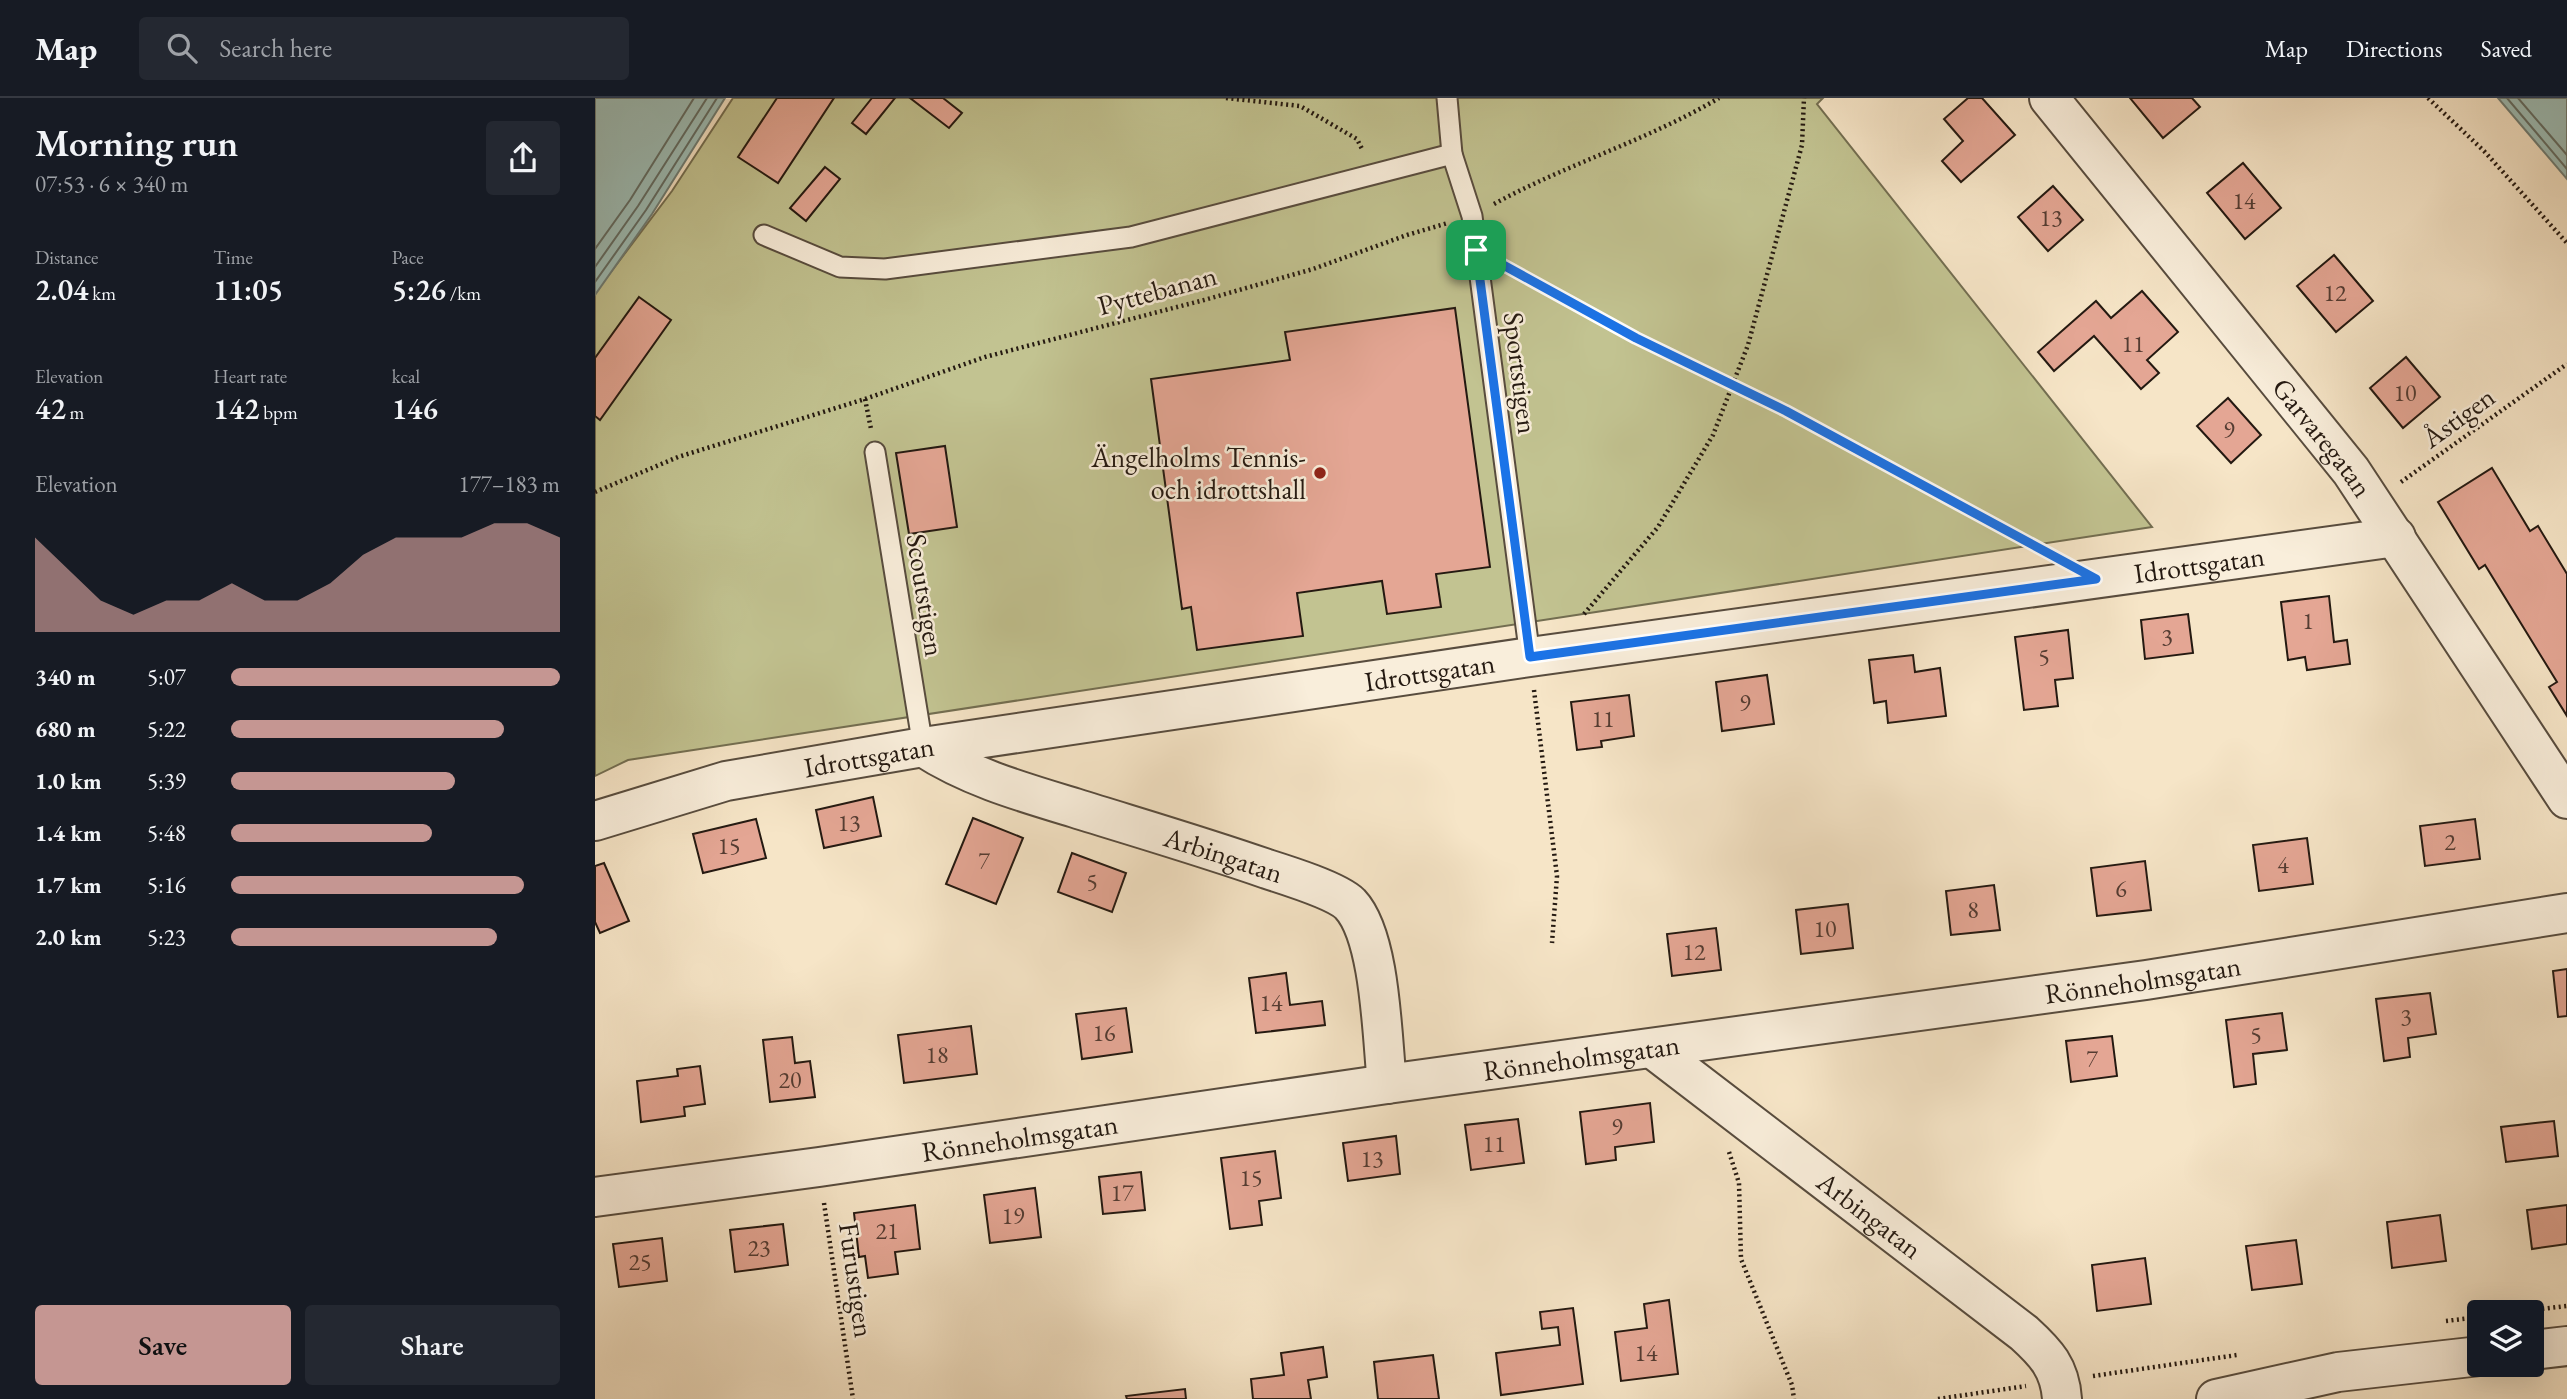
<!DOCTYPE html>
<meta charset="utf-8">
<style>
body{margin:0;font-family:"EB Garamond",serif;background:#242831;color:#f1f3f6;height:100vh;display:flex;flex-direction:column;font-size:26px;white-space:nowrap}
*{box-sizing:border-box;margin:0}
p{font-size:23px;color:#9ea1a6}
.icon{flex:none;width:38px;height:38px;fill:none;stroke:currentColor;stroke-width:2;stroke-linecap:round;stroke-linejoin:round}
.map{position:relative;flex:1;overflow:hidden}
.drawer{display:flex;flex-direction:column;background:#171b24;width:595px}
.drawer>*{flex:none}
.tools{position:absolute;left:1872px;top:1202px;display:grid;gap:14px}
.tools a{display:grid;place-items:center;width:77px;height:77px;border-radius:7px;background:#171b24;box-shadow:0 7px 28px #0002;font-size:35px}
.pin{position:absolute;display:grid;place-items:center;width:60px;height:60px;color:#fff;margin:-30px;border-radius:14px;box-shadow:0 4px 10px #0006}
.round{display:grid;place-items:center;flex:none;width:74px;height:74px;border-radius:7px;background:#242831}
.overview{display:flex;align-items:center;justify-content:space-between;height:119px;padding:0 35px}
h1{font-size:38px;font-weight:600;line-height:52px}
.stats{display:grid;grid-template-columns:repeat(3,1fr);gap:10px;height:119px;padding:7px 35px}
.stats div{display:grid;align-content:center}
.stats b{font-size:30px;font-weight:600}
.stats small{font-size:19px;font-weight:400}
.stats p{font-size:19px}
.chart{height:196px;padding:14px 35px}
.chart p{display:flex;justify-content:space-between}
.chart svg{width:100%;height:126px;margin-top:7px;fill:#c59692;opacity:.7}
.action{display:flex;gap:14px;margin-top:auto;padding:14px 35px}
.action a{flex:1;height:80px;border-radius:7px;background:#c59692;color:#111;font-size:28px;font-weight:600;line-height:80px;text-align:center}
.action a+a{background:#242831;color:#f1f3f6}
ul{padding:0 35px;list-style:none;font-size:23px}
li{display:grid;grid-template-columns:112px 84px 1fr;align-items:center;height:52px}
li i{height:18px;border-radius:9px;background:#c59692}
header{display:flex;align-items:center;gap:42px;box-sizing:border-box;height:98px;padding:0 35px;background:#171b24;border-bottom:2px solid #363941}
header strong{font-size:33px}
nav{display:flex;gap:38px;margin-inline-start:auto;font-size:24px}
.search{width:490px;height:63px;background:#242831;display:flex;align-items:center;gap:18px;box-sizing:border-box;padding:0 24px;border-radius:7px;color:#9ea1a6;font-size:26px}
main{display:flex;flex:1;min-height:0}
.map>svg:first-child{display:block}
</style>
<header>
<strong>Map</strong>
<div class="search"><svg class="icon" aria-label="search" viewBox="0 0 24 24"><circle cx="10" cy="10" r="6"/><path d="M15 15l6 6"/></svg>Search here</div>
<nav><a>Map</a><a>Directions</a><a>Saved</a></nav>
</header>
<main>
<section class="drawer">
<div class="overview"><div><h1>Morning run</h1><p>07:53 · 6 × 340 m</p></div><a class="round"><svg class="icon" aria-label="share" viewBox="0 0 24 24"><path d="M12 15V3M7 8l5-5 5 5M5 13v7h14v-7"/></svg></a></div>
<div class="stats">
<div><p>Distance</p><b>2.04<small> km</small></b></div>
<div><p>Time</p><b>11:05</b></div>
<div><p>Pace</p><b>5:26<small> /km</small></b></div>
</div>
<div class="stats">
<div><p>Elevation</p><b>42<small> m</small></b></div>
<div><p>Heart rate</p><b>142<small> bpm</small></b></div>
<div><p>kcal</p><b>146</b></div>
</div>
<div class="chart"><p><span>Elevation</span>177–183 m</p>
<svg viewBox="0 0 160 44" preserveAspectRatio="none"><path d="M0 44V11L10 22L20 33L30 38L40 33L50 33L60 27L70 33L80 33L90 27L100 17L110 11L120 11L130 11L140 6L150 6L160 11V44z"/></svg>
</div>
<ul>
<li><b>340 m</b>5:07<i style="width:100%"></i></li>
<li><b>680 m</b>5:22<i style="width:83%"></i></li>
<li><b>1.0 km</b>5:39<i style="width:68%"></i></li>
<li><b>1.4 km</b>5:48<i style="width:61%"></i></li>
<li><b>1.7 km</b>5:16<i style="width:89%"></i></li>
<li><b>2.0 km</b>5:23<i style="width:81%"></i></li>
</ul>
<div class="action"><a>Save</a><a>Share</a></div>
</section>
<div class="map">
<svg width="1972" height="1301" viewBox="0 0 1972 1301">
<rect width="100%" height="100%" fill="#f6e5c7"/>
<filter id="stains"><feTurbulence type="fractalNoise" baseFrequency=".00286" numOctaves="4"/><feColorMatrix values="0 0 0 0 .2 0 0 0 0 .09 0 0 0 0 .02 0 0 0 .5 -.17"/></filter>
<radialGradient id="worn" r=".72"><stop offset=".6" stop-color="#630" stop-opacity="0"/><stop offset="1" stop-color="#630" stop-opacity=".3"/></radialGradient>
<path fill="#c2c391" stroke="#736e51" stroke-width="2" d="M138,0H1228L1222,6L1557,429L33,662L0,678V195L77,93Z"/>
<g fill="#9dbfb9" stroke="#6d7d76" stroke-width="2">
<path d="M0,0H130L57,116L0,197Z"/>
<path d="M1903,0H1972V81Z"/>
</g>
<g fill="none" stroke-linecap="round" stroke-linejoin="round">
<g stroke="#606c65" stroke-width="2">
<path d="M1912,0L1972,71"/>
<path d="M1923,0L1972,57"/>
<path d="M0,151L35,102L99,0"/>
<path d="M0,169L43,108L112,0"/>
<path d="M0,184L51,112L122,0"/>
</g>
</g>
<g fill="#e4a694" stroke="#241911" stroke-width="2">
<path d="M182,0H239L183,85L143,59Z"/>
<path d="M277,0H300L271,36L257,25Z"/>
<path d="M315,0H348L367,15L354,30Z"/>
<path d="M1373,0H1387L1420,37L1366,84L1347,63L1368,43L1349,21Z"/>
<path d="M1535,0H1597L1605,9L1568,40Z"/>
<path d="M1648,65L1686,110L1650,141L1612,95Z"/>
<path d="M230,69L245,81L211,123L195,110Z"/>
<path d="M1458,88L1488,122L1453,153L1423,119Z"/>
<path d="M1739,157L1778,203L1741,234L1702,188Z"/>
<path d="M1547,193L1583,234L1552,262L1564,275L1546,291L1499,238L1459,273L1443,254L1501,203L1516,220Z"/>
<path d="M44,199L76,222L5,322L0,318V260Z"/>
<path d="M860,210L895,469L841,476L846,509L792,516L787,483L702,495L708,538L602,552L596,509L587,511L556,281L695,262L690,234Z"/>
<path d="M1811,259L1845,299L1808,330L1775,290Z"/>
<path d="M1633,300L1666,337L1636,365L1602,328Z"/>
<path d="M350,348L362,429L314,436L301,355Z"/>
<path d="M1897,370L1935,433L1943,428L1972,476V618L1954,589L1962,584L1890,467L1884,471L1843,404Z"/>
<path d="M1734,498L1739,544L1752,542L1755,566L1712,572L1710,559L1693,562L1686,504Z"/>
<path d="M1593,516L1598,555L1550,561L1546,522Z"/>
<path d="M1473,532L1478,580L1460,582L1463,608L1429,612L1420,539Z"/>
<path d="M1318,557L1320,574L1345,570L1351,618L1293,625L1291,603L1279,605L1274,562Z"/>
<path d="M1172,577L1179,626L1127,633L1121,584Z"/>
<path d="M1034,597L1039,638L1006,643L1007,649L982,652L976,604Z"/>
<path d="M278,699L286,738L229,750L221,712Z"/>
<path d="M378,720L428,740L401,806L351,786Z"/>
<path d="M161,721L171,760L108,775L98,736Z"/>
<path d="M1880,721L1885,761L1830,768L1825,728Z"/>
<path d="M1712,740L1718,786L1664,793L1658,747Z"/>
<path d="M477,755L531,775L517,814L463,794Z"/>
<path d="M1550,763L1556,812L1502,818L1496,770Z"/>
<path d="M9,765L34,823L5,835L0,824V768Z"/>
<path d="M1399,787L1405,832L1356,837L1351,793Z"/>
<path d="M1253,806L1258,850L1206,856L1201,812Z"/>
<path d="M1121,830L1126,872L1077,878L1072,836Z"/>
<path d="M1972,871V918L1963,919L1958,873Z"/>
<path d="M691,875L695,907L727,903L730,927L661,935L654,880Z"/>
<path d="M1835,895L1841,936L1813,940L1815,959L1789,963L1781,901Z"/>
<path d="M531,910L537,954L487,961L481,916Z"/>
<path d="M1687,915L1692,952L1658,956L1661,986L1639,989L1631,922Z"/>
<path d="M376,928L382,976L309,985L303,937Z"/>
<path d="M1517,938L1522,978L1476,984L1471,943Z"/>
<path d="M197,939L200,965L215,963L220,999L175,1004L168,942Z"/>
<path d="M105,968L110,1006L89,1009L90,1018L46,1024L42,983L83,978L82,971Z"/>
<path d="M1055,1005L1059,1044L1020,1049L1021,1062L991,1066L985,1014Z"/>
<path d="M923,1021L929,1065L876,1072L870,1027Z"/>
<path d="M1959,1023L1963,1058L1911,1064L1906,1029Z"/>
<path d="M801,1038L805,1076L753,1083L748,1045Z"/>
<path d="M680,1053L686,1100L664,1103L667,1127L635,1131L626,1060Z"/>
<path d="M546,1074L550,1112L508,1116L504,1079Z"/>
<path d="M440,1090L446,1139L395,1145L389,1097Z"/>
<path d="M320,1107L325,1151L300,1154L303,1176L273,1180L270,1158L264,1159L259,1115Z"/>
<path d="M1972,1107V1146L1937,1151L1932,1112Z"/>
<path d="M1845,1117L1851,1163L1797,1170L1792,1124Z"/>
<path d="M188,1126L193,1167L140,1174L135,1132Z"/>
<path d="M67,1140L72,1183L24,1189L18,1146Z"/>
<path d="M1701,1142L1707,1186L1657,1192L1651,1148Z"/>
<path d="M1550,1160L1556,1206L1502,1213L1497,1167Z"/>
<path d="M1074,1202L1083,1276L1026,1283L1020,1234L1052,1230L1049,1206Z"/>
<path d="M978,1210L988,1286L906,1297L901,1255L965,1247L963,1229L947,1231L945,1214Z"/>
<path d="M728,1249L732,1279L713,1282L716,1301H658L656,1281L689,1277L686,1255Z"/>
<path d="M838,1257L844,1301H783L779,1264Z"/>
<path d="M590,1291L591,1301H532L531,1298Z"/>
</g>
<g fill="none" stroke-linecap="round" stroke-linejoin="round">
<g stroke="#584c3e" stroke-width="23">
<g id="service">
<path d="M852,0L857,56L877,118L935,559"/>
<path d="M169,137L245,169L290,171L536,139L857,56"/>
<path d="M280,354L328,649"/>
</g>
</g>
<g stroke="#584c3e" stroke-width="42">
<g id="minor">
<path id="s1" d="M1454,0L1756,373L1972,701"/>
<path id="s2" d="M328,649C374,679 427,694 480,710C544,730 609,749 672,771C691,777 742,793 755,806C786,839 787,940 792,986"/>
<path id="s3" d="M0,723L131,683L328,649L935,559L1801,439"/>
<path id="s4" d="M1058,951L1429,1235C1451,1255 1465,1270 1467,1301"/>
<path id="s5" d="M0,1099L224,1069L792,986L1551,882L1972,815"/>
</g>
</g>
<g stroke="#584c3e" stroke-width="42">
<g id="tertiary">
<path d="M1937,1252L1972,1248"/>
<path d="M1621,1301L1743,1274L1885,1258"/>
</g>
</g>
<g stroke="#241911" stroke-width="4.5" stroke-dasharray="2 3.5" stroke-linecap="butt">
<path d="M631,0L705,8L762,41L768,53"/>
<path d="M1833,0L1889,53L1972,145"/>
<path d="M899,106C972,66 1053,42 1124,0"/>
<path d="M911,169L1040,240L1191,313L1448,452"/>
<path d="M270,301L276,331"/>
<path d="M1806,384L1972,266"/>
<path d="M0,394L83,359L270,301L390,259L609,202L718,171L812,137L853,125"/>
<path d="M989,516L1063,429L1118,337L1153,247L1207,47L1209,0"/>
<path d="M939,592L962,778L957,845"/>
<path d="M1134,1054L1144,1085L1146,1161L1197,1287L1199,1301"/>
<path d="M229,1105L258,1301"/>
<path d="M1920,1214L1972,1208"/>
<path d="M1851,1223L1885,1219"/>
<path d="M1498,1278L1642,1257"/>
<path d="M1343,1301L1431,1288"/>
</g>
<use href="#service" stroke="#f9eedb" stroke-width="19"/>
<use href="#minor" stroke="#f9eedb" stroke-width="38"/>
<use href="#tertiary" stroke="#f9eedb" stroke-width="38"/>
</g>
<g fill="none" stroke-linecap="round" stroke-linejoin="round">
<g stroke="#fff" stroke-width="14">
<path id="route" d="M881,152L1041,240L1191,313L1501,481L935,559Z"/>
</g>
<use href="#route" stroke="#1a73e8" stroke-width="9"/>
</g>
<circle fill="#8f2418" stroke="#f9eedb" stroke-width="2.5" cx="725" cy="375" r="7"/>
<g text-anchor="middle" stroke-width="5" stroke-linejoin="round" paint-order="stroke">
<g font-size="24" fill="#543c32">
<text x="1649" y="111">14</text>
<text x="1456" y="128">13</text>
<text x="1740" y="203">12</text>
<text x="1538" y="254">11</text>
<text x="1810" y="303">10</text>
<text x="1634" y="340">9</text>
<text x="1713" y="531">1</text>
<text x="1572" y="547">3</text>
<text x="1449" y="567">5</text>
<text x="1150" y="613">9</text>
<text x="1008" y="629">11</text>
<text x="254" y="733">13</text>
<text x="1855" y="752">2</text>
<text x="134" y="756">15</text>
<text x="389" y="771">7</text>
<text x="1688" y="775">4</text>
<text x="497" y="792">5</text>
<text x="1526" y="799">6</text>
<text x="1378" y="820">8</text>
<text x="1230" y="839">10</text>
<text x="1099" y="862">12</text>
<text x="676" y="913">14</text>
<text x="1811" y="927">3</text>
<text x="509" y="943">16</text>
<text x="1661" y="945">5</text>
<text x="342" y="965">18</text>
<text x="1497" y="969">7</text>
<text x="195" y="990">20</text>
<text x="1022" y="1037">9</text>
<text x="899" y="1054">11</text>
<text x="777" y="1069">13</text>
<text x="656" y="1088">15</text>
<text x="527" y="1103">17</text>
<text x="418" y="1126">19</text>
<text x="292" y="1141">21</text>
<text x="164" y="1158">23</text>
<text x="45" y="1172">25</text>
<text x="1051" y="1263">14</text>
</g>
<g font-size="28" fill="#241911" stroke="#f9eedb">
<text transform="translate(562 192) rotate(-15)" y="10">Pyttebanan</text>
<text transform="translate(926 275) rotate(83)" y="10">Sportstigen</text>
<text transform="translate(1863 319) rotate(-36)" y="10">Åstigen</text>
<text dy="10" stroke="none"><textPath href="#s1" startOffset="436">Garvaregatan</textPath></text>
<text dy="10" stroke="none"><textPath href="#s3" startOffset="1626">Idrottsgatan</textPath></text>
<text transform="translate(331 497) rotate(81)" y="10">Scoutstigen</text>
<text dy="10" stroke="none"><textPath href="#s3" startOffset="849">Idrottsgatan</textPath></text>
<text dy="10" stroke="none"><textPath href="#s3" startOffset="282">Idrottsgatan</textPath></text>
<text dy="10" stroke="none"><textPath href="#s2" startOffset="320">Arbingatan</textPath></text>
<text dy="10" stroke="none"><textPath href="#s5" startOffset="1563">Rönneholmsgatan</textPath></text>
<text dy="10" stroke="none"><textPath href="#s5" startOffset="996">Rönneholmsgatan</textPath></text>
<text dy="10" stroke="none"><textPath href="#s5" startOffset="429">Rönneholmsgatan</textPath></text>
<text dy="10" stroke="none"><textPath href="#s4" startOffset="273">Arbingatan</textPath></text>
<text transform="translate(262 1182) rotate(82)" y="10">Furustigen</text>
</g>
<g font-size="28" fill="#241911" stroke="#f9eedb" text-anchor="end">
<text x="711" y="369">Ängelholms Tennis-<tspan x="711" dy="32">och idrottshall</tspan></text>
</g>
</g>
<rect width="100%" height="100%" filter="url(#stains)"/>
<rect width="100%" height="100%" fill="url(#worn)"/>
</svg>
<div class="tools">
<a><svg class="icon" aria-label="layers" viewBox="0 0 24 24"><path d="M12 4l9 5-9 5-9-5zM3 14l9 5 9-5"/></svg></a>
</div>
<div class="pin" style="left:881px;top:152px;background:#1e9e55"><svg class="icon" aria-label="arrive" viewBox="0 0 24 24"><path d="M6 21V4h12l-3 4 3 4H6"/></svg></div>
</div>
</main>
